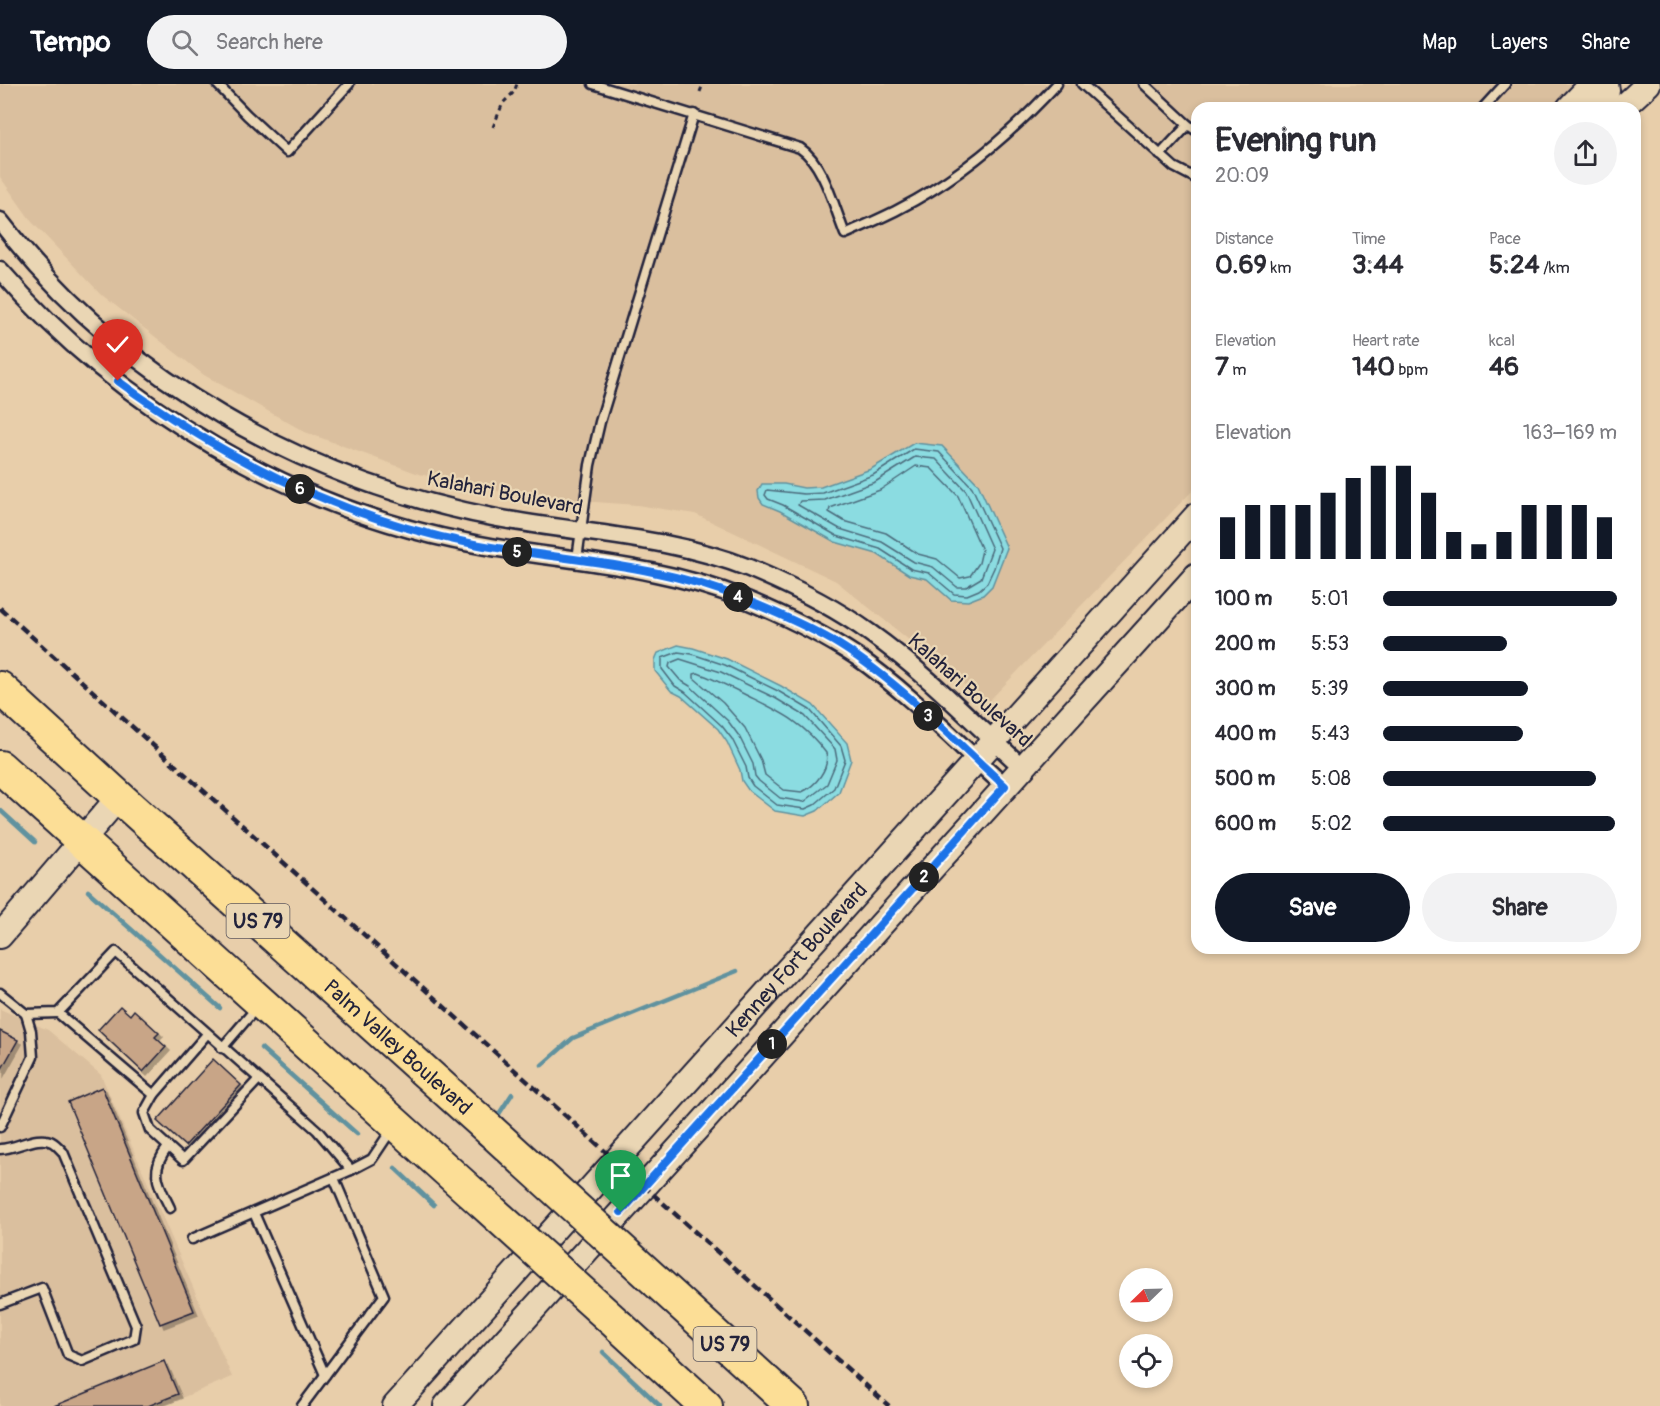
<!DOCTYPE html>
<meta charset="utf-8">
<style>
body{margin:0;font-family:Pangolin,sans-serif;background:#f2f2f3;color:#2b2b33;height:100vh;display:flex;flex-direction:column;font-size:22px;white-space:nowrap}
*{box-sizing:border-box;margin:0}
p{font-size:20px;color:#7c7c81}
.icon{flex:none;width:33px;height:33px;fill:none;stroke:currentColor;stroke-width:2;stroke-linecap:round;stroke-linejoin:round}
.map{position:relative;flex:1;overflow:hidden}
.side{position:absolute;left:1191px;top:18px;width:450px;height:852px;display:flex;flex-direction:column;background:#fff;border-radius:18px;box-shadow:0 3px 9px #0003}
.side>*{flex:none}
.needle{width:39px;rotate:247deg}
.fabs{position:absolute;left:1119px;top:1184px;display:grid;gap:12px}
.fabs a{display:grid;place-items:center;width:54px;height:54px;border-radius:50%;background:#fff;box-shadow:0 3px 9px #0003;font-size:30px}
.pin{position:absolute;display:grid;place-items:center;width:51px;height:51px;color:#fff;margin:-62px -26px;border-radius:50% 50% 50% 0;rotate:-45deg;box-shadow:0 0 6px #0007}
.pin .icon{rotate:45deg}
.km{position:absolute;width:30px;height:30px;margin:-15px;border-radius:50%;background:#222;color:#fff;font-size:16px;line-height:30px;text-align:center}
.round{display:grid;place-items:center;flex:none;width:63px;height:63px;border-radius:32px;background:#f2f2f3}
.summary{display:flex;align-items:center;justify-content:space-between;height:102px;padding:0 24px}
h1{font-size:33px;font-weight:700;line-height:45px}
.metrics{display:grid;grid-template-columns:repeat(3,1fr);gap:9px;height:102px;padding:6px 24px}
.metrics div{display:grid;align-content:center}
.metrics b{font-size:26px;font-weight:700}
.metrics small{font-size:16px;font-weight:400}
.metrics p{font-size:16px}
.chart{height:168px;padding:12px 24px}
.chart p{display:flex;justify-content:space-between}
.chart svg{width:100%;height:108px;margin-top:6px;stroke:#111827;stroke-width:6}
.button{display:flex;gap:12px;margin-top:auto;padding:12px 24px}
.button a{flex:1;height:69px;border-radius:36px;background:#111827;color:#fff;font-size:24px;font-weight:700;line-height:69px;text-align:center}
.button a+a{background:#f2f2f3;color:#2b2b33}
ul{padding:0 24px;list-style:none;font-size:20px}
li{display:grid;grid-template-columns:96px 72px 1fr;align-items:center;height:45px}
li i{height:15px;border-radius:8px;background:#111827}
header{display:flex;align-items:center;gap:36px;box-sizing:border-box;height:84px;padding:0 30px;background:#111827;color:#fff}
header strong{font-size:28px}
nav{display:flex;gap:33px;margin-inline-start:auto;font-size:21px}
.search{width:420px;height:54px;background:#f2f2f3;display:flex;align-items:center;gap:15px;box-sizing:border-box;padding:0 21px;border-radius:33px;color:#7c7c81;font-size:22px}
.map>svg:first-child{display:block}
</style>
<header>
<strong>Tempo</strong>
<div class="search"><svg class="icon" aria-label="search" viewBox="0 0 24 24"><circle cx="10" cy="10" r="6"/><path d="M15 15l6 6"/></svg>Search here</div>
<nav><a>Map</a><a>Layers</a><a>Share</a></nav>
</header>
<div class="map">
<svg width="1660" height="1322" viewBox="0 0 1660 1322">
<defs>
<filter id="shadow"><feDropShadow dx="4" dy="4" stdDeviation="0" flood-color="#0004"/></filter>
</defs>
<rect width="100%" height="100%" fill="#e8ceaa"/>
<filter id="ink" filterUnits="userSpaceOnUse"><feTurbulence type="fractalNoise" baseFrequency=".0167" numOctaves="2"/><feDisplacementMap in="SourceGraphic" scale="12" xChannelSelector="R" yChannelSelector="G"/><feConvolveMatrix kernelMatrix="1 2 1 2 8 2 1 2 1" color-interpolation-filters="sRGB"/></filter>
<g filter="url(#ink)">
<g fill="#dabf9e">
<path d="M0,0H1574L1552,24H1197V402L987,619L836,497L695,430L637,421L526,413L419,390L305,348L204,291L102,211L32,138L0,93Z"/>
<path d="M0,925L48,946L101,991L232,1293L162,1322H0Z"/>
</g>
<g fill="#8bdce1" stroke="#61929f" stroke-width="1.5">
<path d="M914,359L942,362L978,400L1007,464L992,502L983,511L968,517L951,516L927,495L909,491L877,470L835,458L780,427L763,420L759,414L758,407L762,400H784L804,404L821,403L871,385Z"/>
<path d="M678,561L693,564L727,575L781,602L813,621L847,659L851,676L839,708L817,727L805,732L775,727L749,707L742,697L740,686L727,658L718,645L681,612L671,607L655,587V576L658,569Z"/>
</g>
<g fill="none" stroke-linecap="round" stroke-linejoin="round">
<g stroke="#4c6c7d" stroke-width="1.5">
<path d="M914,365L939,368L972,403L1000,464L994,484L987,499L979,506L967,511L954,510L929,489L911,485L880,465L837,452L783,421L768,415L765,411L767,406L804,410L823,409L873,391Z"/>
<path d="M915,373L936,375L966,407L992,465L981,494L966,503H957L933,483L914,478L882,458L840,445L798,421L800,417L825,416L875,398Z"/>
<path d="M916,382L931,384L958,412L982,466L979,479L970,492L960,494L937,475L918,470L886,449L844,437L829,428L830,424L880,406Z"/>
<path d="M678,568L692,570L725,581L778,607L810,626L841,662L845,676L834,704L814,721L805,725L777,721L753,702L748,694L746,683L732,655L722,642L685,608L675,602L662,585V574Z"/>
<path d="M680,575L721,588L775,614L805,632L835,665L837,676L827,700L804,718L780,714L759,697L755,692L753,680L739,652L728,637L690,602L680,596L669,583L670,579Z"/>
<path d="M698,589C714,595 728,602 744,610C778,627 803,637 826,669C830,685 815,702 802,708L784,706L765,691L761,676L745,644L723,619L694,594V590Z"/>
</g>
<g stroke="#61929f" stroke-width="4.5">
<path d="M0,726L35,758"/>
<path d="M88,807L220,924"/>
<path d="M261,964L357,1050"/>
<path d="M542,981L573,954L737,887"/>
<path d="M497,1033L512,1010"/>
<path d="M395,1084L434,1121"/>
<path d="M603,1268L660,1322"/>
</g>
</g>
<g fill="#c8a587" stroke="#22223b" stroke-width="1.5" filter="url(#shadow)">
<path d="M120,922L130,931L134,926L159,949L155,953L166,963L143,988L98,946Z"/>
<path d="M0,947L18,956L0,988Z"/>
<path d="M213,975L241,1001L185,1062L157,1037Z"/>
<path d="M102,1003L194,1227L160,1240L68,1018Z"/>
<path d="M164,1277L178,1310L148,1322H54Z"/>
</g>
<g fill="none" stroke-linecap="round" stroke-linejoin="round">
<g stroke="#22223b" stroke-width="13">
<g id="lane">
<path d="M217,0L247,31L287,68L349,0"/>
<path d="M593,0L800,64C824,80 834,123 845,150C863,142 882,134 899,125C960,94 1011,50 1057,0"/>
<path d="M1082,0L1174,83L1197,95"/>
<path d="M1144,0L1188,41L1160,71"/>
<path d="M1483,24L1505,0"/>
<path d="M1188,41L1197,47"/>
<path d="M577,475L590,381L600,338L694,30"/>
<path d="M0,909L26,930L31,947L33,973L0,1043"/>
<path d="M58,929L154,1011L207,950"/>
<path d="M26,930L58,929L116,868L317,1046L351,1086L372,1075L392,1045"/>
<path d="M222,964L258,922"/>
<path d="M154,1011L144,1029L150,1046L183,1076L258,996"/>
<path d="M168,1063C149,1087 158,1099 170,1124"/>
<path d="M0,1065C16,1065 38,1050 52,1058C56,1060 60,1065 63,1068L136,1242L134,1255L82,1277L68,1271L42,1204L0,1220"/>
<path d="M254,1129L325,1291"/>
<path d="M192,1155L351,1086"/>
<path d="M302,1322L384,1212L334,1094"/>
</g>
</g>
<g stroke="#22223b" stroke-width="21">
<g id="street">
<path d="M0,137C120,295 304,397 497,434C582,450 668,452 749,484C792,502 833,522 870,549C925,588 973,638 1023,684"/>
<path d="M0,186C119,324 295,427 475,460C564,477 657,480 742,514C781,530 821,549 856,572C908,608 958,660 1005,702"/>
</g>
</g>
<g stroke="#22223b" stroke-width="28">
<g id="secondary">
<path d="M1569,24L1592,0"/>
<path d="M1594,24L1607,7L1606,0"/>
<path d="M1622,24L1648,0"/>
<path d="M0,852L119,713"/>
<path id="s1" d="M395,1322L1197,431"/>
<path d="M446,1322L1197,491"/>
</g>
</g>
<g stroke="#22223b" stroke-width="36">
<g id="highway">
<path id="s2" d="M0,604L119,713L490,1046"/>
<path d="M0,683L483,1119"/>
<path d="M657,1198L793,1322"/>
<path d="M619,1242L706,1322"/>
</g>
</g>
<g stroke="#22223b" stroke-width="3" stroke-dasharray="4.5 4.5" stroke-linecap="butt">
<path d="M700,8L703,0"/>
<path d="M493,43L503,19L514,8L517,0"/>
</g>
<use href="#lane" stroke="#ead6b4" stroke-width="8"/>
<use href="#street" stroke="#ead6b4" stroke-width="16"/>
<use href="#secondary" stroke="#ead6b4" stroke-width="24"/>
<use href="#highway" stroke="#fcde96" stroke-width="32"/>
<path stroke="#22223b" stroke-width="4.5" stroke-dasharray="9 4.5" stroke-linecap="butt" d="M0,524L889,1322"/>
<g stroke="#22223b" stroke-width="36" stroke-linecap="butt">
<g id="highway-bridge">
<path d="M490,1046L657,1198"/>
<path d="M483,1119L619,1242"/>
</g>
</g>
<use href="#highway-bridge" stroke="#fcde96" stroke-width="32"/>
</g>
</g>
<g fill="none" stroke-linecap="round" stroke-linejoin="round" filter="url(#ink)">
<g stroke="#fff" stroke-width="12">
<path id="route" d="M118,297C226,376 343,435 474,460C564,477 658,479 743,515C773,527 805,541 833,557C894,593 953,655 1005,702L621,1128"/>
</g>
<use href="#route" stroke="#1a73e8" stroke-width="8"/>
</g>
<g text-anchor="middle" stroke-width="4.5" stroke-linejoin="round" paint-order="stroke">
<g fill="#ead6b4" stroke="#5e585f" stroke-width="1.5">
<rect x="226.5" y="820" width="63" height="34" rx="4.5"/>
<rect x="693.5" y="1243" width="63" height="34" rx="4.5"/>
</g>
<g font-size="20" font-weight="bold" fill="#22223b">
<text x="258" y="844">US 79</text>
<text x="725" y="1267">US 79</text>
</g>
<g font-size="21" fill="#22223b" stroke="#ead6b4">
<text transform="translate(505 409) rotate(11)" y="7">Kalahari Boulevard</text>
<text transform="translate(970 606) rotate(42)" y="7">Kalahari Boulevard</text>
<text dy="7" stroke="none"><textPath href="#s1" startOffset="600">Kenney Fort Boulevard</textPath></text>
<text dy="7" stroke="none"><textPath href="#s2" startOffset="536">Palm Valley Boulevard</textPath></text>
</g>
</g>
</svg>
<div class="fabs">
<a><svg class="needle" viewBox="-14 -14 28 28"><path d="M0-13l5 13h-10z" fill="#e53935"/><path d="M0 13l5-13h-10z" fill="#7c7c81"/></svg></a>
<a><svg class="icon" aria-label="locate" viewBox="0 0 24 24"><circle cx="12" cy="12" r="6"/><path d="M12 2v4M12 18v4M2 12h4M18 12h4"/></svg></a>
</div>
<div class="pin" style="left:621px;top:1128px;background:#1e9e55"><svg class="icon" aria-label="arrive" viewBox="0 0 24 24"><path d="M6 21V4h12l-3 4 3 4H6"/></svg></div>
<div class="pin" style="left:118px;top:297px;background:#d93025"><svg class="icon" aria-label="check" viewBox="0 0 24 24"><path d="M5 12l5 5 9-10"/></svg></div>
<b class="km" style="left:772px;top:960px">1</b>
<b class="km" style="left:924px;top:793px">2</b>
<b class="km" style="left:928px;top:632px">3</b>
<b class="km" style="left:738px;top:513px">4</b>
<b class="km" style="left:517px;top:468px">5</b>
<b class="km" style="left:300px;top:405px">6</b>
<section class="side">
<div class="summary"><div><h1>Evening run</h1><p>20:09</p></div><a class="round"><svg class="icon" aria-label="share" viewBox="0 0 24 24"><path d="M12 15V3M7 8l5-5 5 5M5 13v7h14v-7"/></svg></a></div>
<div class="metrics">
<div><p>Distance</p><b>0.69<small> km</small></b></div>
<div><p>Time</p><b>3:44</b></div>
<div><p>Pace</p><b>5:24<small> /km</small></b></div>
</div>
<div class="metrics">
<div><p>Elevation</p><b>7<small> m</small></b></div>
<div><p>Heart rate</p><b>140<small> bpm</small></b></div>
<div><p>kcal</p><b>46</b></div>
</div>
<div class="chart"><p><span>Elevation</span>163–169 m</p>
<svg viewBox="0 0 160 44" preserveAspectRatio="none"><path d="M5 44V27M15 44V22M25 44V22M35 44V22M45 44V17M55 44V11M65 44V6M75 44V6M85 44V17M95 44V33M105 44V38M115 44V33M125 44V22M135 44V22M145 44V22M155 44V27"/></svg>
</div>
<ul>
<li><b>100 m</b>5:01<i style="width:100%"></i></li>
<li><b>200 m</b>5:53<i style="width:53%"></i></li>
<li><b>300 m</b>5:39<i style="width:62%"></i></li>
<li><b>400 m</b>5:43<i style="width:60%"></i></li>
<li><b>500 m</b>5:08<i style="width:91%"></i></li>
<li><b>600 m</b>5:02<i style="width:99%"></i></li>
</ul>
<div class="button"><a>Save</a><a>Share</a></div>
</section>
</div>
